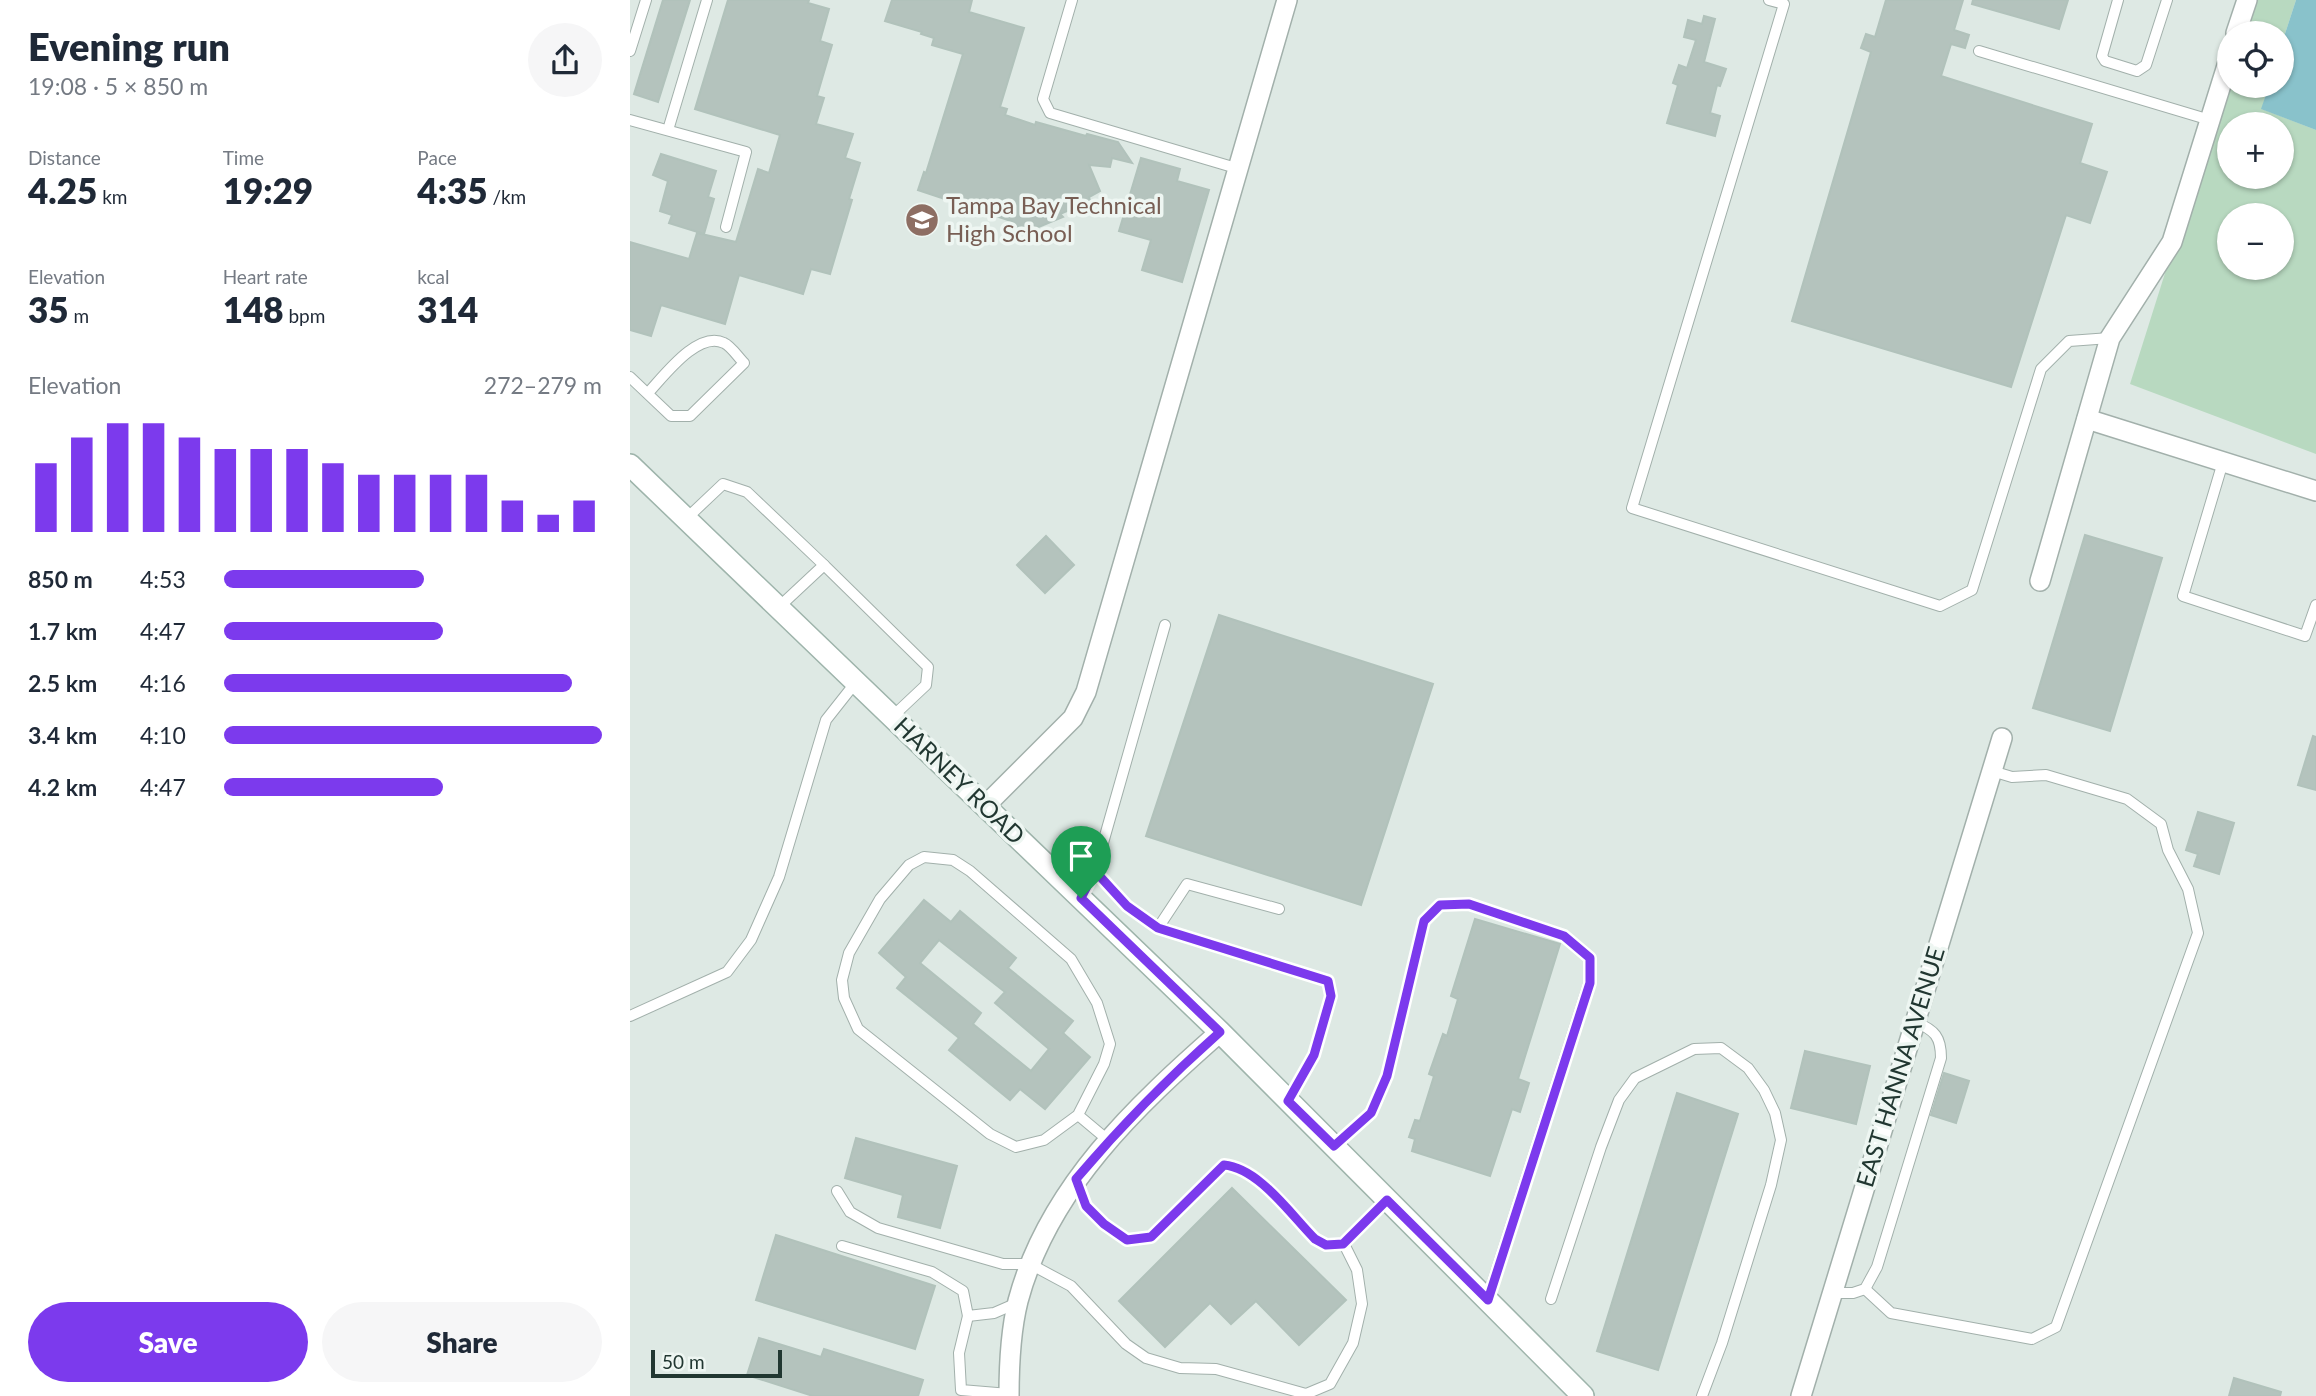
<!DOCTYPE html>
<meta charset="utf-8">
<style>
body{margin:0;font-family:Lato,sans-serif;background:#f6f6f7;color:#1f2937;height:100vh;display:flex;flex-direction:column;font-size:26px;white-space:nowrap}
*{box-sizing:border-box;margin:0}
p{font-size:23px;color:#747a83}
.icon{flex:none;width:38px;height:38px;fill:none;stroke:currentColor;stroke-width:2;stroke-linecap:round;stroke-linejoin:round}
.map{position:relative;flex:1;overflow:hidden}
.details{display:flex;flex-direction:column;background:#fff;width:630px}
.details>*{flex:none}
.fabs{position:absolute;left:1587px;top:21px;display:grid;gap:14px}
.fabs a{display:grid;place-items:center;width:77px;height:77px;border-radius:50%;background:#fff;box-shadow:0 2px 5px #0004;font-size:35px}
.scale{position:absolute;left:21px;bottom:18px;width:131px;box-sizing:border-box;padding-left:7px;border:4px solid #213731;border-top:0;font-size:19px;line-height:24px;white-space:nowrap;color:#213731;-webkit-text-stroke:5px #eef6f2;paint-order:stroke}
.pin{position:absolute;display:grid;place-items:center;width:60px;height:60px;color:#fff;margin:-72px -30px;border-radius:50% 50% 50% 0;rotate:-45deg;box-shadow:0 0 7px #0007}
.pin .icon{rotate:45deg}
.round{display:grid;place-items:center;flex:none;width:74px;height:74px;border-radius:37px;background:#f6f6f7}
.headline{display:flex;align-items:center;justify-content:space-between;height:119px;padding:0 28px}
h1{font-size:38px;font-weight:800;line-height:52px}
.metrics{display:grid;grid-template-columns:repeat(3,1fr);gap:10px;height:119px;padding:7px 28px}
.metrics div{display:grid;align-content:center}
.metrics b{font-size:35px;font-weight:800}
.metrics small{font-size:19px;font-weight:400}
.metrics p{font-size:19px}
.chart{height:196px;padding:14px 28px}
.chart p{display:flex;justify-content:space-between}
.chart svg{width:100%;height:126px;margin-top:7px;stroke:#7c3aed;stroke-width:6}
.action{display:flex;gap:14px;margin-top:auto;padding:14px 28px}
.action a{flex:1;height:80px;border-radius:42px;background:#7c3aed;color:#fff;font-size:28px;font-weight:800;line-height:80px;text-align:center}
.action a+a{background:#f6f6f7;color:#1f2937}
ul{padding:0 28px;list-style:none;font-size:23px}
li{display:grid;grid-template-columns:112px 84px 1fr;align-items:center;height:52px}
li i{height:18px;border-radius:9px;background:#7c3aed}
main{display:flex;flex:1;min-height:0}
.map>svg:first-child{display:block}
</style>
<main>
<section class="details">
<div class="headline"><div><h1>Evening run</h1><p>19:08 · 5 × 850 m</p></div><a class="round"><svg class="icon" aria-label="share" viewBox="0 0 24 24"><path d="M12 15V3M7 8l5-5 5 5M5 13v7h14v-7"/></svg></a></div>
<div class="metrics">
<div><p>Distance</p><b>4.25<small> km</small></b></div>
<div><p>Time</p><b>19:29</b></div>
<div><p>Pace</p><b>4:35<small> /km</small></b></div>
</div>
<div class="metrics">
<div><p>Elevation</p><b>35<small> m</small></b></div>
<div><p>Heart rate</p><b>148<small> bpm</small></b></div>
<div><p>kcal</p><b>314</b></div>
</div>
<div class="chart"><p><span>Elevation</span>272–279 m</p>
<svg viewBox="0 0 160 44" preserveAspectRatio="none"><path d="M5 44V20M15 44V11M25 44V6M35 44V6M45 44V11M55 44V15M65 44V15M75 44V15M85 44V20M95 44V24M105 44V24M115 44V24M125 44V24M135 44V33M145 44V38M155 44V33"/></svg>
</div>
<ul>
<li><b>850 m</b>4:53<i style="width:53%"></i></li>
<li><b>1.7 km</b>4:47<i style="width:58%"></i></li>
<li><b>2.5 km</b>4:16<i style="width:92%"></i></li>
<li><b>3.4 km</b>4:10<i style="width:100%"></i></li>
<li><b>4.2 km</b>4:47<i style="width:58%"></i></li>
</ul>
<div class="action"><a>Save</a><a>Share</a></div>
</section>
<div class="map">
<svg width="1686" height="1396" viewBox="0 0 1686 1396">
<rect width="100%" height="100%" fill="#dee9e4"/>
<g fill="#b8d9c0" fill-rule="evenodd">
<path d="M1627,0H1666L1652,43V33H1617Z"/>
<path d="M1601,86H1639L1632,109L1686,130V454L1500,384L1536,270L1552,245ZM1600,124H1652V177H1600ZM1600,215H1652V268H1600Z"/>
</g>
<path fill="#89c2cb" d="M1666,0H1686V130L1631,109L1639,86H1652V43Z"/>
<g fill="#b4c3bd" stroke="#b1c2bb" stroke-width="2" fill-rule="evenodd">
<path d="M33,0H60L28,102L4,94Z"/>
<path d="M98,0H179L178,3L199,9L190,41L202,45L187,96L194,98L186,124L223,134L215,158L230,163L219,199L222,200L200,274L181,269L173,294L109,275L95,324L31,305L21,336L0,330V242L59,259L67,233L106,242L128,169L139,173L150,135L65,109Z"/>
<path d="M262,0H342L339,12L394,28L370,107L377,109L375,115L405,125L406,122L456,136L457,134L488,142L502,163L482,158L480,167L459,165L470,191L459,197L460,201L430,214L433,217L394,233L381,221L288,190L294,172L296,173L333,54L302,45L304,38L291,34L292,32L255,21Z"/>
<path d="M1256,0H1333L1324,30L1339,35L1335,48L1321,44L1311,76L1462,124L1450,163L1477,172L1460,223L1436,215L1381,387L1162,321L1241,52L1231,48L1236,34L1245,37Z"/>
<path d="M1343,0H1438L1429,29L1342,4Z"/>
<path d="M1074,16L1085,19L1074,62L1096,69L1090,86L1087,85L1080,113L1090,116L1085,136L1037,123L1048,85L1043,83L1049,65L1057,68L1066,40L1054,37L1058,20L1072,24Z"/>
<path d="M31,154L86,171L78,197L84,199L74,234L39,223L42,215L30,211L38,181L23,175Z"/>
<path d="M511,158L550,169L547,181L579,190L552,282L512,270L521,240L489,231Z"/>
<path d="M1455,535L1532,558L1480,731L1403,708Z"/>
<path d="M416,536L444,565L415,593L387,565Z"/>
<path d="M589,615L803,684L731,905L516,836Z"/>
<path d="M1683,736L1686,737V790L1668,785Z"/>
<path d="M1568,812L1604,823L1589,874L1564,866L1568,854L1556,850Z"/>
<path d="M294,900L321,922L330,911L386,958L378,968L443,1021L433,1033L460,1057L415,1109L390,1089L380,1100L319,1050L329,1038L267,988L276,977L249,953ZM309,940L375,992L365,1003L419,1049L401,1071L343,1024L351,1013L290,963Z"/>
<path d="M845,919L930,944L888,1079L899,1083L890,1112L882,1109L860,1176L782,1151L785,1139L779,1137L785,1120L790,1121L804,1076L799,1074L813,1034L817,1036L828,999L821,996Z"/>
<path d="M1175,1051L1240,1066L1226,1124L1161,1108Z"/>
<path d="M1314,1073L1339,1081L1326,1123L1301,1115Z"/>
<path d="M1047,1093L1108,1114L1028,1370L967,1351Z"/>
<path d="M226,1138L327,1166L310,1228L268,1217L273,1195L215,1178Z"/>
<path d="M602,1188L716,1300L669,1345L626,1301L601,1324L580,1303L535,1347L489,1301Z"/>
<path d="M146,1235L305,1286L285,1349L126,1300Z"/>
<path d="M129,1338L191,1357L194,1349L293,1380L288,1396H183L117,1375Z"/>
<path d="M1604,1378L1651,1392L1650,1396H1599Z"/>
</g>
<g fill="none" stroke-linecap="round" stroke-linejoin="round">
<g stroke="#a2b0ab" stroke-width="12">
<g id="lane">
<path d="M442,0L413,99L420,113L606,168"/>
<path d="M1139,0L1154,4L1002,508L1310,606L1342,590L1411,369L1439,341L1480,338"/>
<path d="M1488,0L1472,56L1475,61L1507,71L1516,65L1537,0"/>
<path d="M0,51L16,0"/>
<path d="M1349,51L1580,120"/>
<path d="M0,120L116,152L96,227"/>
<path d="M38,130L77,0"/>
<path d="M0,377L41,416H60L114,363C108,357 101,346 94,343C68,330 34,376 18,393"/>
<path d="M1593,462L1553,596L1675,636L1686,605"/>
<path d="M56,519L93,484L117,492L194,565L149,607"/>
<path d="M194,565L298,667L296,685L262,717"/>
<path d="M465,871L535,625"/>
<path d="M451,899L465,871L497,906L528,928L698,981L701,996L684,1055L658,1100"/>
<path d="M528,928L557,884L649,909"/>
<path d="M0,1016L97,972L121,940L149,877L196,720L226,682"/>
<path d="M448,1115L414,1140L386,1147L360,1134L228,1029L214,998L212,980L219,953L250,899L279,865L294,857L323,860L340,871L441,959L467,1003L480,1044L474,1064L448,1115L479,1141"/>
<path d="M704,1146L741,1113L757,1076L794,921L810,905L839,904L934,936L960,958L959,983L857,1300"/>
<path d="M446,1180L456,1206L474,1224L497,1240L521,1237L594,1165C629,1167 661,1214 685,1239L696,1245L714,1244L757,1200"/>
<path d="M207,1191L220,1212L248,1228L373,1264H400L441,1286L496,1344L516,1358L550,1368L586,1369L676,1394L700,1384L723,1343L732,1304L727,1270L714,1244"/>
<path d="M212,1246L302,1272L333,1291L338,1316L364,1313L387,1303"/>
<path d="M1235,1289L1261,1313L1402,1339L1426,1327L1568,933L1558,889L1538,850L1531,824L1497,799L1416,775L1382,777L1362,771"/>
<path d="M1202,1293H1223L1235,1289L1247,1267L1311,1058C1311,1037 1305,1030 1285,1022"/>
<path d="M921,1299L971,1147L989,1100L1005,1078L1064,1049L1091,1048L1118,1068L1134,1090L1145,1113L1151,1140L1141,1185L1092,1343L1072,1396"/>
<path d="M338,1316L329,1353L331,1390L379,1394"/>
</g>
</g>
<g stroke="#a2b0ab" stroke-width="22">
<g id="street">
<path d="M1606,33L1617,0"/>
<path d="M1457,419L1686,491"/>
<path d="M1410,581L1480,338L1542,242L1600,56"/>
<path d="M355,806L443,718L456,692L657,0"/>
<path d="M379,1396C379,1367 381,1329 388,1301C418,1188 506,1106 590,1032"/>
<path d="M1171,1396L1372,738"/>
</g>
</g>
<g stroke="#9eb4ab" stroke-width="24">
<path id="secondary" d="M0,465L590,1032L953,1396"/>
</g>
<use href="#lane" stroke="#fff" stroke-width="10"/>
<use href="#street" stroke="#fff" stroke-width="19"/>
<use href="#secondary" stroke="#fff" stroke-width="21"/>
</g>
<g fill="none" stroke-linecap="round" stroke-linejoin="round">
<g stroke="#fff" stroke-width="14">
<path id="route" d="M465,871L497,906L528,928L698,981L701,996L684,1055L658,1101L704,1146L741,1113L757,1076L794,921L810,905L839,904L934,936L960,958V983L858,1300L757,1200L713,1244L696,1245L685,1239C661,1215 629,1168 594,1165L521,1237L497,1240L474,1224L456,1206L446,1179C491,1126 538,1078 590,1032L451,898Z"/>
</g>
<use href="#route" stroke="#7c3aed" stroke-width="9"/>
</g>
<defs>
<g id="school-disc" transform="scale(1.75)"><circle r="9.5" fill="#8d6e63" stroke="#eef6f2"/><path d="M0-5L7-2L0 1L-7-2ZM-4 1L0 2.5L4 1V4Q0 6-4 4Z" fill="#fff"/></g>
</defs>
<g fill-rule="evenodd">
<use href="#school-disc" x="292" y="220"/>
</g>
<g text-anchor="middle" stroke-width="7" stroke-linejoin="round" paint-order="stroke">
<g font-size="24" fill="#785e54" stroke="#eef6f2" text-anchor="start">
<text x="316" y="214">Tampa Bay Technical<tspan x="316" dy="28">High School</tspan></text>
</g>
<g font-size="24" fill="#213731" stroke="#eef6f2">
<text transform="translate(329 781) rotate(44)" y="8">HARNEY ROAD</text>
<text transform="translate(1271 1067) rotate(-73)" y="8">EAST HANNA AVENUE</text>
</g>
</g>
</svg>
<div class="fabs">
<a><svg class="icon" aria-label="locate" viewBox="0 0 24 24"><circle cx="12" cy="12" r="6"/><path d="M12 2v4M12 18v4M2 12h4M18 12h4"/></svg></a>
<a>+</a>
<a>−</a>
</div>
<div class="scale">50 m</div>
<div class="pin" style="left:451px;top:898px;background:#1e9e55"><svg class="icon" aria-label="arrive" viewBox="0 0 24 24"><path d="M6 21V4h12l-3 4 3 4H6"/></svg></div>
</div>
</main>
